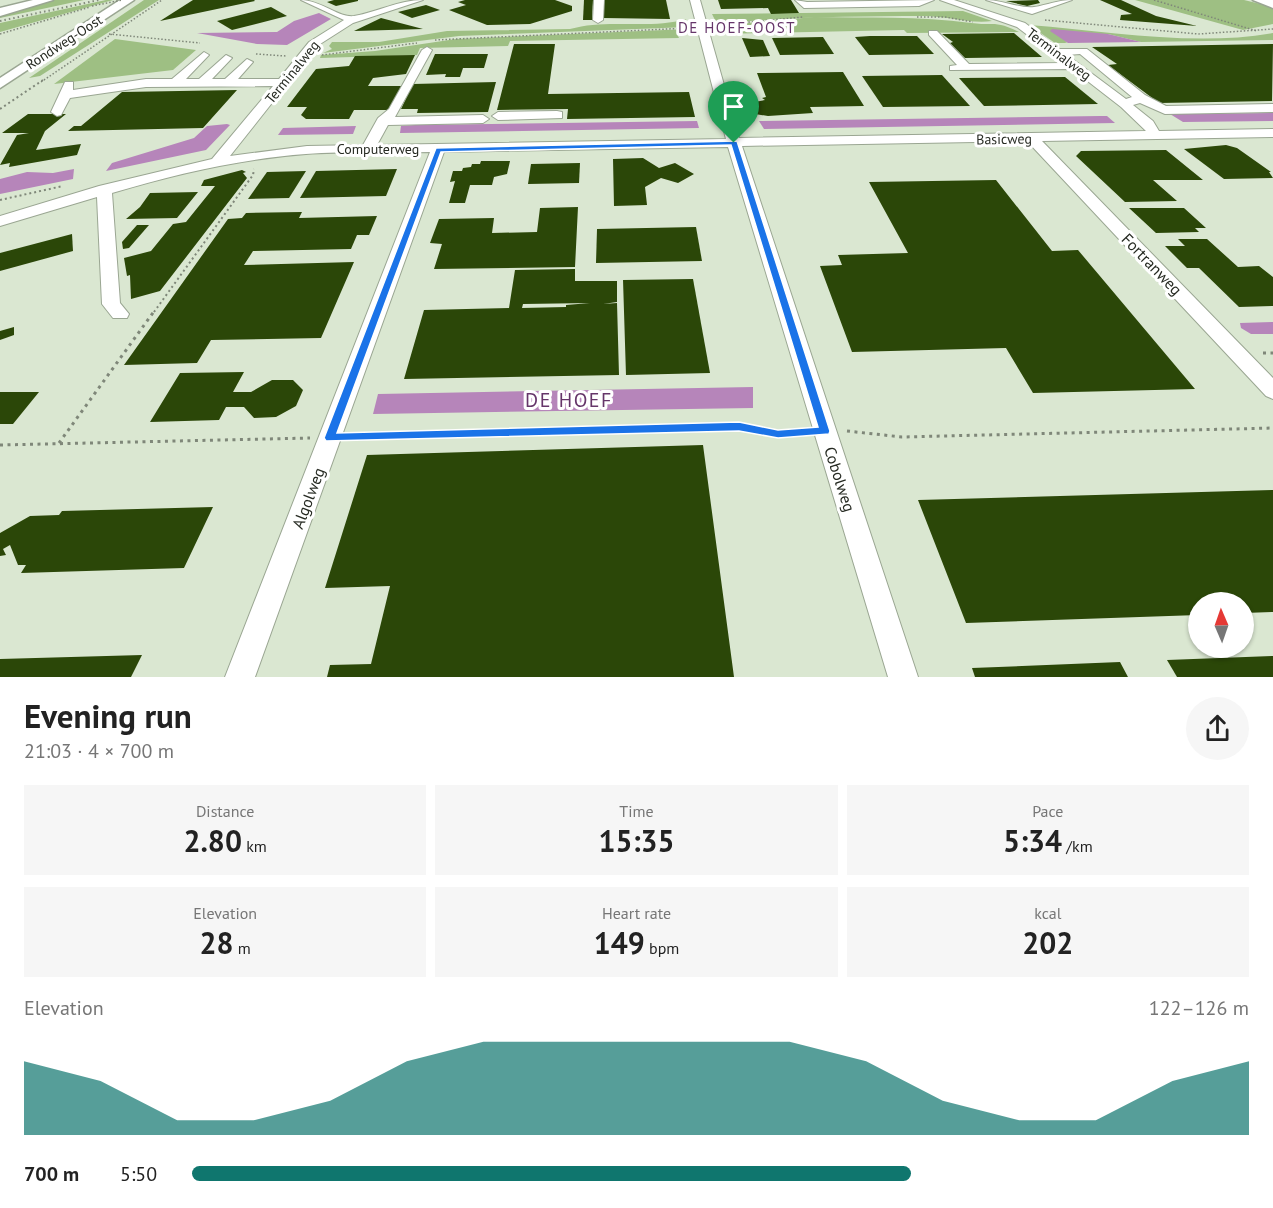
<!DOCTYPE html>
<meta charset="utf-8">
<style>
body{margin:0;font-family:"PT Sans",sans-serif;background:#f6f6f6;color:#222;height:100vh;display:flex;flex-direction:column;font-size:22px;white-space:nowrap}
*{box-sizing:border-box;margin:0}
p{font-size:20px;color:#767676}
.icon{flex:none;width:33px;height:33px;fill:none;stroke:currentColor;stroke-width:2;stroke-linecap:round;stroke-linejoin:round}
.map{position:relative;height:677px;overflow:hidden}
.panel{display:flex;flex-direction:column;background:#fff;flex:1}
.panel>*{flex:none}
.needle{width:39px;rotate:358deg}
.tools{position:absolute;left:1188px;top:592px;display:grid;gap:12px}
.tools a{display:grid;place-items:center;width:66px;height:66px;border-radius:50%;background:#fff;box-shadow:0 2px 4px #0004;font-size:30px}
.pin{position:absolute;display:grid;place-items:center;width:51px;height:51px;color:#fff;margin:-62px -26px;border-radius:50% 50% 50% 0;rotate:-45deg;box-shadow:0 0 6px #0007}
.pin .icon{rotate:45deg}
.round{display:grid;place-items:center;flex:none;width:63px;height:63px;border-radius:32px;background:#f6f6f6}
.overview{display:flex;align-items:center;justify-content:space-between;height:102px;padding:0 24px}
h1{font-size:33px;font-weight:800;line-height:45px}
.stats{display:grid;grid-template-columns:repeat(3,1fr);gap:9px;height:102px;padding:6px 24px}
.stats div{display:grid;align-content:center;border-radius:0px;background:#f6f6f6;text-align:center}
.stats b{font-size:30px;font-weight:800}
.stats small{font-size:16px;font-weight:400}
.stats p{font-size:16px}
.chart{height:168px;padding:12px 24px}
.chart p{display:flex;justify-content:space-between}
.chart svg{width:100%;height:108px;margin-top:6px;fill:#0f766e;opacity:.7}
ul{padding:0 24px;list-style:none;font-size:20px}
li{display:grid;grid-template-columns:96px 72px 1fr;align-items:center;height:45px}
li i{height:15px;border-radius:8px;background:#0f766e}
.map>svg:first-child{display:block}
</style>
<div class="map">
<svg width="1273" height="677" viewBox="0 0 1273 677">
<rect width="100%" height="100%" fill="#dae7d1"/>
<g fill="#9ebf83">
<path d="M53,0H84L0,18V14Z"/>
<path d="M106,0H113L0,32V23Z"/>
<path d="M144,0H159L40,76L29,78Z"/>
<path d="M1135,0H1244L1273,7V24L1243,30Z"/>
<path d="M963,11L992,21C970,24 947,16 924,16C854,16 786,17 717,24L712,14Z"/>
<path d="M814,17C867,18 919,16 971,23C995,26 995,20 1019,32L907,33L904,30L718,34L716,26Z"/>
<path d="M686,19L688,27L459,36L323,53L332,49L329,46L332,42H379L447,31L570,29C608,18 648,30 686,19Z"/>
<path d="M1029,25C1109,31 1194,47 1273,33V40L1141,42L1108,34L1065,42L1068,43H1055Z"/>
<path d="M688,29L689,34H677L679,38L510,41L508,46L420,48L417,55L320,58L321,55L375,51L456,39Z"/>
<path d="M115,39L196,50L173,70L54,84Z"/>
</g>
<g fill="#b685ba">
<path d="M319,13L331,19L287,45L257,44L197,33L277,32L294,21Z"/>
<path d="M1052,29L1108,34L1141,42L1068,43L1050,31Z"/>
<path d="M1273,113V121L1183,122L1170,114Z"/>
<path d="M1100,116H1107L1115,123L764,129L759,121Z"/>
<path d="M697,121L699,128L400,133L401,126L415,125Z"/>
<path d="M227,124L230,125L206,150L106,171L112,163L194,138L207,126Z"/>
<path d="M356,126L353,134L278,135L283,128Z"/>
<path d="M74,169L73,179L0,194V179L27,172L53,173Z"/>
<path d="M1273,322V334H1251L1241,328L1240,323Z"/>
<path d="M753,387V408L373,414L378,394Z"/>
</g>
<g fill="#2b4708" fill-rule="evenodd">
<path d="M193,0H254L255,1L160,21Z"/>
<path d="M334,0H358V1L336,6L327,2Z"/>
<path d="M465,0H555L572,6V11L530,24L487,25L449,10L466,5L458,2Z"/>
<path d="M584,0H593L592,20H583Z"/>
<path d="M603,0H666L670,19L603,18Z"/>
<path d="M718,0H791L799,13L771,14L768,8L721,9Z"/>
<path d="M1038,0L1040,3L1027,6L1006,1Z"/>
<path d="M1100,0H1121L1156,16L1197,26L1120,20L1121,15L1132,14Z"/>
<path d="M426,5L440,10L412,18L398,12Z"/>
<path d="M271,7L287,16L232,30L217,21Z"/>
<path d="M381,18L423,29L354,31Z"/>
<path d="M1014,33L1042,57L965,58L950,43L953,42L942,34Z"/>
<path d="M870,36H917L934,54L869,55L855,37Z"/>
<path d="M823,37L834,54L780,55L772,38Z"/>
<path d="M742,38L763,40L770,56L750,57Z"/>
<path d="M514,44H555L548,94L689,92L695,117L567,119L568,109L497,110Z"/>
<path d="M1273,44L1272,101L1159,103L1108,65L1117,64L1092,47Z"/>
<path d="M435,54H488L484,68H463L460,77H445L446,74L426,75Z"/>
<path d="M415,55L406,74L373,78L368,86H402L388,110H354L349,119H306L301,115L307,107H287L316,69L349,66L355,56Z"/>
<path d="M843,72L864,106L810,107L813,113L768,116L755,114L747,108L750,103L765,100L762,98L766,97L757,73Z"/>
<path d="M942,75L970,106L883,107L862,76Z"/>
<path d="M1065,77L1098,104L984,106L959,78Z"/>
<path d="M496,82L488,112L417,113L418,109H401L413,84Z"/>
<path d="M237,90L203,128L68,131L74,126H81L122,92Z"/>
<path d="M28,114H66L45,131L36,150L81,144L77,155L9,167L10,163L0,165L17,135L29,133H2Z"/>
<path d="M1226,145L1237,148L1271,172H1269L1273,178L1224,179L1184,149Z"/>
<path d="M1166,150L1203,180H1153L1177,201L1125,202L1076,156L1081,151Z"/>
<path d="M643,158L659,168L675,163L694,174L678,183L661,178L645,187L647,205L614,206L613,159Z"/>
<path d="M481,161H510L507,174L494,177L492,185H470L465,203H449L455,181L450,182L453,171H462L463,168L471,167L472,164H480Z"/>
<path d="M580,163L579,183L528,184L531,164Z"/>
<path d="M397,169L386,196L300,198L316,171Z"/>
<path d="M242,170L246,172L243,173L247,178L160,291L131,299L130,275L127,276L124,258L151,251L173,224L186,222L215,186H201L204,180Z"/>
<path d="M306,171L289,198L248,199L267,172Z"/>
<path d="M996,180L1052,251L1078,250L1195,389L1033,393L1006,348L852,352L820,266L842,265L838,255L908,253L869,182Z"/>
<path d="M198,192L177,218L126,219L140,207L150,193Z"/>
<path d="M578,207L575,267L434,269L442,244L430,243L439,219L494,218L492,233L537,232L540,208Z"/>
<path d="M1129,208H1184L1206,228H1195L1199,232L1156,233Z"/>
<path d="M302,212L299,218L377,216L369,235H357L351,249L253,251L244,265L354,262L321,338L211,340L197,363L124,365L228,219L242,218L246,213Z"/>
<path d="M137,225H149L129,248L123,249L122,242Z"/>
<path d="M696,227L702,261L596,263L597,229Z"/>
<path d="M72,234L73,251L0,271V253Z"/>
<path d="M1178,239H1207L1238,267L1259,266L1273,277V306L1239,307L1199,268H1187L1165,246H1185Z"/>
<path d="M575,269V281H617V302L603,304L617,303L619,375L404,379L424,310L509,308L515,270ZM590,303L566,305V307L522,308L523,304Z"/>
<path d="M693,279L710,373L626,375L623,280Z"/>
<path d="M14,327V335L0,340V331Z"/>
<path d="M244,372L233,392H251L272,380H293L303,390L296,406L276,417L254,418L244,407H226L219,420L150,422L180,373Z"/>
<path d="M0,392H39L13,424H0Z"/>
<path d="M703,445L734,677H327L330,665L371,664L390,586L325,588L367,455Z"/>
<path d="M1273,490V612L1244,613V603H1198V615L966,623L918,500Z"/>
<path d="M213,507L184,568L21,573L26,565H18L10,545L3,549L6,555L0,556V533L30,516L59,515L62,511Z"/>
<path d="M142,655L131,677H0V659Z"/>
<path d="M1273,656V677H1177L1167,660Z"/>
<path d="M1120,662L1128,677H975L972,668Z"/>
</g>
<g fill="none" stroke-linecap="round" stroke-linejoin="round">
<g stroke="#9aa692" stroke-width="2">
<g id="minor">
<path d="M301,0C320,0 339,18 354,16C378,12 398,0 423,0L353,23L317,46L230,156L307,146L363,145L378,118L389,109L422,50L427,47L432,50L395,117L483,115L489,119L483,123L388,125L377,145L726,139L690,0H700L739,138L1146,131L1121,107L1072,69L950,70V66L957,65L929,35V31H937L969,64L1064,63L1017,27L940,0H954L1025,23L1059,49H1087L1145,95L1166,106L1273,104V112L1165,114L1140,103L1133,105L1153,121L1159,131L1273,129V137L1042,141L1273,378V399L1266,396L1027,141L742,146L918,677H888L728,147L444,152L255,677H225L430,152C389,153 347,151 306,154C240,159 175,174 112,193L120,303L129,314L127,318H113L102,304L97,197L0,226V216L99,186L212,159L273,86L146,87L70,98L61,115L57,116L51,112L65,82H73V90L146,79H172L204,52L209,55L186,79H199L226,55L232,58L212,79H225L247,59L253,62L238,79H279L309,42L344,20ZM1080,54L1132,97L1126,99L1067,55Z"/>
<path d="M594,0H604L603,20L598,23L593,20Z"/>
<path d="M795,0L807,2L934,0L919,6L804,8Z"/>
<path d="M986,0C1001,0 1022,9 1034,7C1047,5 1058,0 1072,0L1032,14Z"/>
<path d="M557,111L562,112V118L498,120L492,116L498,112Z"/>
</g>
</g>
<g stroke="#9aa692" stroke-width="3">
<g id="major">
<path d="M33,0H53L0,16V8Z"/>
<path d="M120,0H134L0,88V78Z"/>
</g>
</g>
<g stroke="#9aa692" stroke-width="3">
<path id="highway" d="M1253,0H1273V8Z"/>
</g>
<g stroke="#7f8779" stroke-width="1.5" stroke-dasharray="1.5 2" stroke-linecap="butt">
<path d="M1154,0L1257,31"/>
<path d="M917,17H945L973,22"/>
<path d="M1045,20L1198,34L1273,29"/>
<path d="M717,25L803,17"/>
<path d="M0,34L90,7"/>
<path d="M109,34L200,43"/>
<path d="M435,40L689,28"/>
<path d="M256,54L286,56"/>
<path d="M322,55L417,43"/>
<path d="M41,82L162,0"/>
</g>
<g stroke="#7f8779" stroke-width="2" stroke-dasharray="2 3" stroke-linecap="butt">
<path d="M0,109L43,80"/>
<path d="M0,200L63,186"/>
<path d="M154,312L253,175L254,169"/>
</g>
<g stroke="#7f8779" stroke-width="3" stroke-dasharray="3 4.5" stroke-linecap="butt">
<path d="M1263,353H1273"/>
<path d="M847,431L902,437L1273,428"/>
<path d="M350,437L739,426L778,434L804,432"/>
<path d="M59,443L155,310"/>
<path d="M0,445L310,438"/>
</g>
<use href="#minor" fill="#fff" fill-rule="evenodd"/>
<use href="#major" fill="#fff" fill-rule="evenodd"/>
<use href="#highway" fill="#fff" fill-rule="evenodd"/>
<path stroke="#828a7b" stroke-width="2" stroke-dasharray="1.5 3" stroke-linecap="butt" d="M0,21L99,0"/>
<path stroke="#7f8779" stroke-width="1.5" stroke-dasharray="1.5 2" stroke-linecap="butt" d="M92,6L122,0"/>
</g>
<path fill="#1a73e8" stroke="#fff" stroke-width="1.5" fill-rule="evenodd" d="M737,141L830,431L829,434L778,438L739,431L326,441L324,438L436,148ZM731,145L818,427L778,430L739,422L337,433L441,152Z"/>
<g text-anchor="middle" stroke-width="6" stroke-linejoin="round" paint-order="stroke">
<g font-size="14" fill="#272b23" stroke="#fff">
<text transform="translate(64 42) rotate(-33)" y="5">Rondweg-Oost</text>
<text transform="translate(1059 54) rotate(37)" y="5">Terminalweg</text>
<text transform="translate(292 72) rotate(-51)" y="5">Terminalweg</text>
<text transform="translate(1004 139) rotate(-1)" y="5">Basicweg</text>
<text x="378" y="154">Computerweg</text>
</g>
<g font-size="15" letter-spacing="1.5" fill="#66366a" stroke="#fff">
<text x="737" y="33">DE HOEF-OOST</text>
</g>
<g font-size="16" fill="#272b23" stroke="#fff">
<text transform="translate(1152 264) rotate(46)" y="6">Fortranweg</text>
<text transform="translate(840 479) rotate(72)" y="6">Cobolweg</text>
<text transform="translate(308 498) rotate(-69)" y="6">Algolweg</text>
</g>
<g font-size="20" letter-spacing="1.5" fill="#66366a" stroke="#fff">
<text x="569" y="407">DE HOEF</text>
</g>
</g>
</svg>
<div class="tools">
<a><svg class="needle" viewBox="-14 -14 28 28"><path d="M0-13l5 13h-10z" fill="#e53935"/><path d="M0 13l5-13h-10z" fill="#767676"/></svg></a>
</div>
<div class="pin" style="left:734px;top:143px;background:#1e9e55"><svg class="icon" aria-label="arrive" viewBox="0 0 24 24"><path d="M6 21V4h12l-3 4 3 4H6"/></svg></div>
</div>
<section class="panel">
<div class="overview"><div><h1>Evening run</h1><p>21:03 · 4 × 700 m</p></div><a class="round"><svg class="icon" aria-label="share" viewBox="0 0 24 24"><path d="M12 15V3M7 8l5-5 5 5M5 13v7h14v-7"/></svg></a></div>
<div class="stats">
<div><p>Distance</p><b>2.80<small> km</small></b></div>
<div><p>Time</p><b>15:35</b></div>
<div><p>Pace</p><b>5:34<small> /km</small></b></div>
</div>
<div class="stats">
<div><p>Elevation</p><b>28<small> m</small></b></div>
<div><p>Heart rate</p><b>149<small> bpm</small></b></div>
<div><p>kcal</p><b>202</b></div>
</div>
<div class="chart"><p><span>Elevation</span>122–126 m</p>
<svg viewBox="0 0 160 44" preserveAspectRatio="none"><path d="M0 44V14L10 22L20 38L30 38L40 30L50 14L60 6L70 6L80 6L90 6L100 6L110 14L120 30L130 38L140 38L150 22L160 14V44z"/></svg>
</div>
<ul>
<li><b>700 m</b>5:50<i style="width:68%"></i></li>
</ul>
</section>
